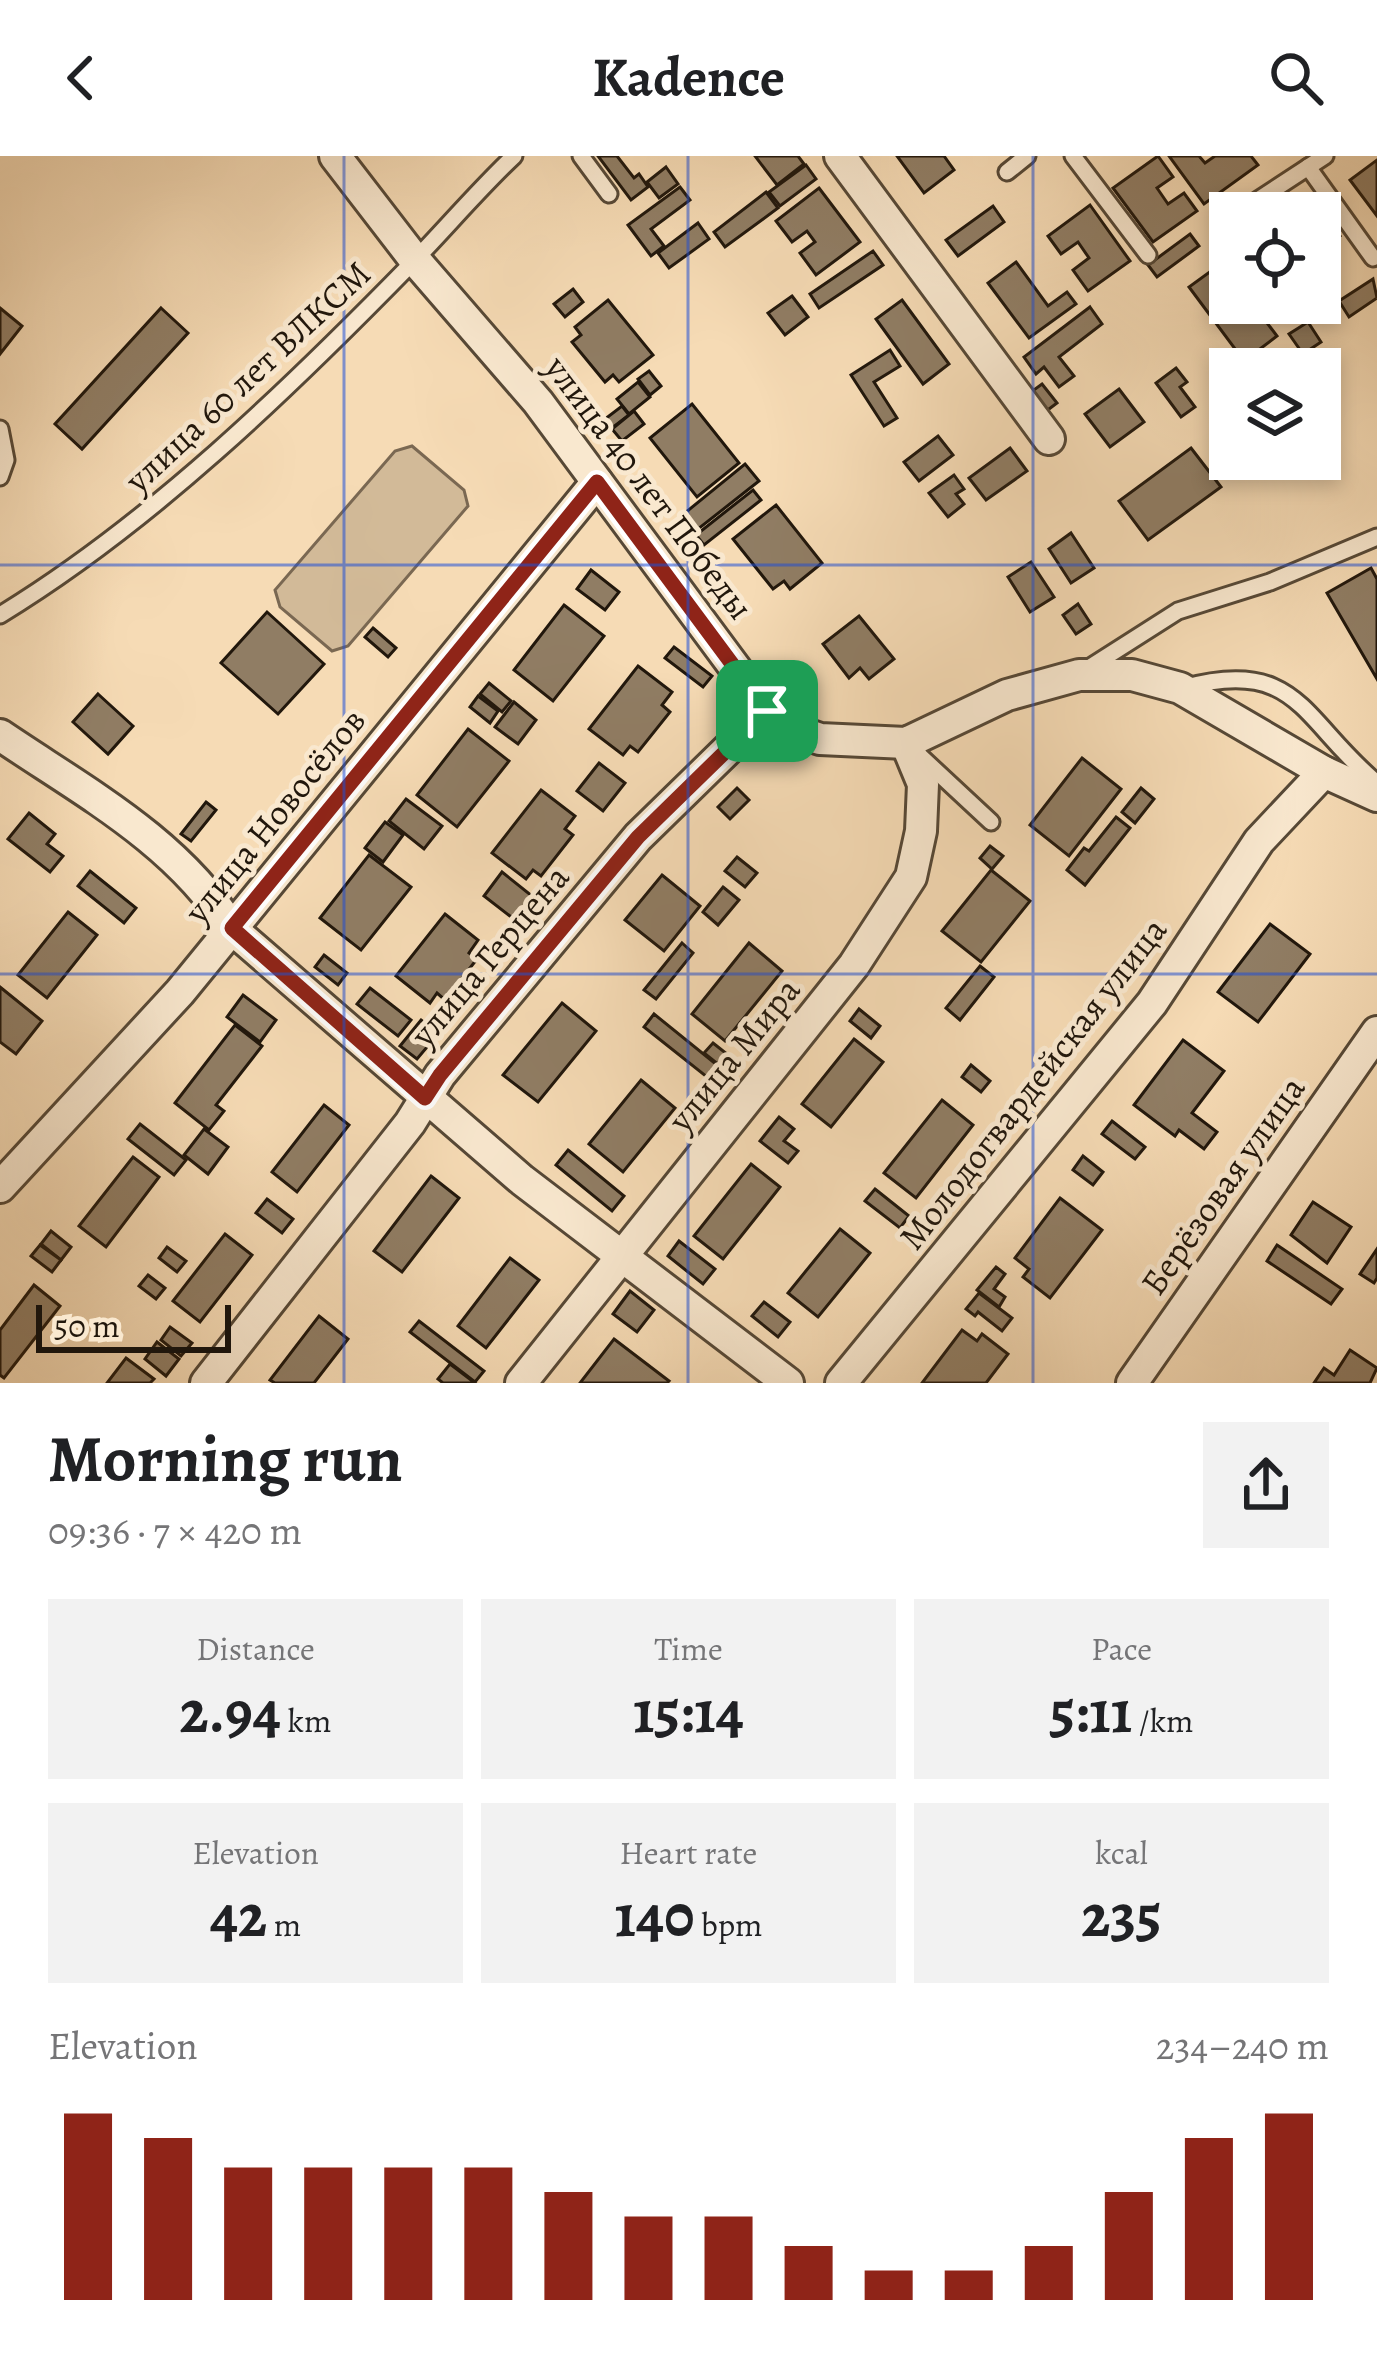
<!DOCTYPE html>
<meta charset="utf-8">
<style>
body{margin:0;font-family:Alegreya,serif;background:#f2f2f2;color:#202124;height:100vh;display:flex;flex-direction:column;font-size:45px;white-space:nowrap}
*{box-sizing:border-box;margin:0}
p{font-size:39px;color:#757577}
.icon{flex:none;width:66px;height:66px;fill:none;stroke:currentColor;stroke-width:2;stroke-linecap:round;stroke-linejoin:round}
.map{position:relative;height:1227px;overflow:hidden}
.details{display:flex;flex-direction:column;background:#fff;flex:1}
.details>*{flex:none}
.fabs{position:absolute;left:1209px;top:36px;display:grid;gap:24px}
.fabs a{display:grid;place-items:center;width:132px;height:132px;border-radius:0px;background:#fff;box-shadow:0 6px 18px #0003;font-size:60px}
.scale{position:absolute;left:36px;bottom:30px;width:195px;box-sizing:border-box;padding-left:12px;border:6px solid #21170c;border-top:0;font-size:33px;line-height:42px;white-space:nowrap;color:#21170c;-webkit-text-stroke:9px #f9e8cf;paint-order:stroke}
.pin{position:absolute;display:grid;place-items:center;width:102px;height:102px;color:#fff;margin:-51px;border-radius:24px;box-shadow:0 6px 18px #0006}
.round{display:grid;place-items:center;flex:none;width:126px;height:126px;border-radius:0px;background:#f2f2f2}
.overview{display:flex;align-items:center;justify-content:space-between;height:204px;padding:0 48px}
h1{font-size:66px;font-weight:700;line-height:90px}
.stats{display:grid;grid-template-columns:repeat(3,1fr);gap:18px;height:204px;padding:12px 48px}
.stats div{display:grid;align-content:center;border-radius:0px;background:#f2f2f2;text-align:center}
.stats b{font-size:60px;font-weight:700}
.stats small{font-size:33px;font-weight:400}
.stats p{font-size:33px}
.chart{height:336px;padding:24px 48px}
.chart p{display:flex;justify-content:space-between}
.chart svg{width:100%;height:216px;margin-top:12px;stroke:#8f2418;stroke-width:6}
header{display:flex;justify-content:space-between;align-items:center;height:156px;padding:0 48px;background:#fff;font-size:54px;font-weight:700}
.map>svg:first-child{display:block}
</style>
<header><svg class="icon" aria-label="back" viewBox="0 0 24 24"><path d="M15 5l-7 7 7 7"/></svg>Kadence<svg class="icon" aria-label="search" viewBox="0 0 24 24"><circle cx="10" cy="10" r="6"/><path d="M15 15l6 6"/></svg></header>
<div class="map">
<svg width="1377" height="1227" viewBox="0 0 1377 1227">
<rect width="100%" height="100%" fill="#f6dbb5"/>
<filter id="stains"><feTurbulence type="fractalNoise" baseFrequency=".00167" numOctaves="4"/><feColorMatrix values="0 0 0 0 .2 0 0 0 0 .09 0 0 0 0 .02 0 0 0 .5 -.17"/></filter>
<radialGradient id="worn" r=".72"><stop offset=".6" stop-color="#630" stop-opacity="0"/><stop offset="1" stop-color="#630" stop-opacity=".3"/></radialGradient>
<path fill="#d2ba98" stroke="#7a6852" stroke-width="3" d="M412,290L464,334L468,350L348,490L332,495L280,451L275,434L395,295Z"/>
<g fill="#907d64" stroke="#21170c" stroke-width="3">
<path d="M598,0H617L634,22L639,18L648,31L631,44Z"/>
<path d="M755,0H798L804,8L777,29Z"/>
<path d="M897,0H944L954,14L924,37Z"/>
<path d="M1158,0L1173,21L1157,32L1168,48L1184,37L1197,55L1153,86L1113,32Z"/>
<path d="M1169,0H1199L1205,7L1215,0H1251L1258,9L1204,48Z"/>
<path d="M1377,4V60L1350,24Z"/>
<path d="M806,9L816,23L780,50L769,36Z"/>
<path d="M666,11L678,28L659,42L647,26Z"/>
<path d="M680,31L690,44L651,73L664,90L651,100L628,69Z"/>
<path d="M819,32L860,86L816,119L800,97L815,86L807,75L792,86L776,65Z"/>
<path d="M766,36L778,52L725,91L714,76Z"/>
<path d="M1310,40L1340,80L1320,95V57H1287Z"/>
<path d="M1090,49L1130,105L1088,135L1073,114L1089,102L1078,86L1061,98L1048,80Z"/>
<path d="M993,50L1004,66L958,100L946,84Z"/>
<path d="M698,67L709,83L669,112L658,97Z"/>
<path d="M1190,78L1199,90L1157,121L1148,109Z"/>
<path d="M873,95L883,109L819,152L810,138Z"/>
<path d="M1016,106L1048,150L1067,136L1076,148L1029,182L988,127Z"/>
<path d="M1222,107L1230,118V147H1252L1277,180L1244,205L1189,131Z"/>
<path d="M1373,123L1377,142L1349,161L1339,145Z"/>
<path d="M573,133L583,146L565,161L554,148Z"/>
<path d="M792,140L808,161L785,179L768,157Z"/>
<path d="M608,144L653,199L619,226L613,219L605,226L572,186L581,179L575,171Z"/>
<path d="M902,144L949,208L923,228L876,163Z"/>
<path d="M1090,151L1102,168L1059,201L1074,220L1059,231L1044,211L1036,218L1024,201Z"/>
<path d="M0,152L22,170L0,198Z"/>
<path d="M161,152L188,177L82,293L55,268Z"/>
<path d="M1308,166L1321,186L1303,198L1289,178Z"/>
<path d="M890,194L900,210L874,226L897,262L884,270L851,219Z"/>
<path d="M1176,212L1187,226L1180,231L1195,251L1181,261L1156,227Z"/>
<path d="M649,215L661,230L650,239L638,223Z"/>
<path d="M638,226L650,241L629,258L617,243Z"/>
<path d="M1042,228L1057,247L1045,256L1031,236Z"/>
<path d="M1119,233L1144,266L1110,291L1085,258Z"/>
<path d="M692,248L739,307L697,341L650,282Z"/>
<path d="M622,250L629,259L612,272L605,263Z"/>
<path d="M634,255L644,268L622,285L612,273Z"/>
<path d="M938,280L953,299L919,325L904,306Z"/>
<path d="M1010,292L1027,315L986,344L969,322Z"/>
<path d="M1191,292L1221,331L1148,384L1119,345Z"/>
<path d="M745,308L759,325L693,377L680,361Z"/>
<path d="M954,319L964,333L956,338L964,348L948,361L929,337Z"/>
<path d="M753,334L761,344L704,389L696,379Z"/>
<path d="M776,349L822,407L790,433L784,425L773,433L733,383Z"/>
<path d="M1071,377L1094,412L1071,427L1049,393Z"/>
<path d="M1031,406L1054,441L1030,456L1008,421Z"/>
<path d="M1371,412L1377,423V523L1327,437Z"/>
<path d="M591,414L619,436L605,454L577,433Z"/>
<path d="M1078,448L1091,468L1076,478L1063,459Z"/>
<path d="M564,449L604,480L553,545L514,514Z"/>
<path d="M267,456L324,508L278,558L221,507Z"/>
<path d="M859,460L894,503L869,523L860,512L849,522L823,488Z"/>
<path d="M373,472L396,492L388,501L365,481Z"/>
<path d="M674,491L712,520L703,531L665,502Z"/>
<path d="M638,510L672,536L662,549L670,556L638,596L630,590L623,599L589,573Z"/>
<path d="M489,527L511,545L502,556L480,538Z"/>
<path d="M98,538L133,570L108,598L73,566Z"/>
<path d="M478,540L498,555L490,567L470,551Z"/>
<path d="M514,546L536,564L518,588L495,571Z"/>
<path d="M468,573L509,605L457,671L417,639Z"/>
<path d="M1082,602L1121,633L1069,700L1030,669Z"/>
<path d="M599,607L625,627L603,655L577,635Z"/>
<path d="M737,632L749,644L730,663L718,651Z"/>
<path d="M1141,632L1154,643L1135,667L1122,656Z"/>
<path d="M541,634L575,660L565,673L573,679L541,720L533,714L526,723L492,697Z"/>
<path d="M406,643L442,670L424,693L389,665Z"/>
<path d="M206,646L216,654L191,685L181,678Z"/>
<path d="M29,657L55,678L47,688L63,700L50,716L8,683Z"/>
<path d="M1116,661L1130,672L1085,729L1067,714L1084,692L1089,695Z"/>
<path d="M385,666L403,679L383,706L365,692Z"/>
<path d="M990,690L1003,700L992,713L980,702Z"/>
<path d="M369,699L411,731L361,794L320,762Z"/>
<path d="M737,701L757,717L745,731L725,715Z"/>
<path d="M991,714L1030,745L981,806L942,775Z"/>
<path d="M90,715L136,752L124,767L78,730Z"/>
<path d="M502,716L537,744L519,767L484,740Z"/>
<path d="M662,719L700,750L664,795L625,764Z"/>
<path d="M723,731L739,744L718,769L703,756Z"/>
<path d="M68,756L97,779L47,842L18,819Z"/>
<path d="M445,758L478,784L469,797L477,803L445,844L437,837L430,847L396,820Z"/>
<path d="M1270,768L1310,798L1258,866L1218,836Z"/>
<path d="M682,787L693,797L656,843L644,834Z"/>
<path d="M749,787L782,815L725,885L692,858Z"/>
<path d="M324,799L347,817L338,829L315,811Z"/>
<path d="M980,810L994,821L960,864L946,852Z"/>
<path d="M0,831L42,865L16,898L0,886Z"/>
<path d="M370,832L411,864L398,880L357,848Z"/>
<path d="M243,839L276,864L260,886L227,861Z"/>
<path d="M562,847L596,875L538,946L503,919Z"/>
<path d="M859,853L880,870L871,882L850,865Z"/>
<path d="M654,858L722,913L712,925L644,871Z"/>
<path d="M421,864L438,878L417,903L400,890Z"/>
<path d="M235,869L262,890L216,949L224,955L209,974L175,947Z"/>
<path d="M854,883L883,906L831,971L802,948Z"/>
<path d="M1183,884L1224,915L1192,957L1217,976L1204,993L1179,974L1175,980L1134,949Z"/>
<path d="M713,887L732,902L724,913L704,897Z"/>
<path d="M971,909L990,925L981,936L962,921Z"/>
<path d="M641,924L675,952L623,1016L589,988Z"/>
<path d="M942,944L973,969L916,1042L884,1017Z"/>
<path d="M324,949L349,969L297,1036L272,1016Z"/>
<path d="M779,961L794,973L784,985L798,995L788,1007L760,985Z"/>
<path d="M1112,965L1145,991L1135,1003L1102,978Z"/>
<path d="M140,968L186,1004L174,1019L128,983Z"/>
<path d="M204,973L228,991L208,1018L184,999Z"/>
<path d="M568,994L624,1040L612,1055L556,1009Z"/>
<path d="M1083,1000L1103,1016L1093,1029L1073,1014Z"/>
<path d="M133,1001L159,1021L106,1091L79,1070Z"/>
<path d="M751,1008L780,1031L723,1103L694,1080Z"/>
<path d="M431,1020L459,1042L402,1116L374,1095Z"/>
<path d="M875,1033L909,1060L900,1072L865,1045Z"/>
<path d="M1060,1042L1102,1074L1050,1142L1023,1121L1029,1113L1015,1102Z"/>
<path d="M267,1043L293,1063L282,1077L256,1057Z"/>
<path d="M1313,1046L1351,1071L1327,1107L1291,1079Z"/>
<path d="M840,1073L870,1097L818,1161L788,1137Z"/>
<path d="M51,1075L71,1091L61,1104L41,1088Z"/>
<path d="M225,1078L252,1099L200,1166L173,1145Z"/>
<path d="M679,1085L715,1113L703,1128L668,1100Z"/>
<path d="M40,1089L61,1104L52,1116L31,1100Z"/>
<path d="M1277,1089L1342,1133L1331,1148L1267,1105Z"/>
<path d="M167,1091L186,1105L177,1116L159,1102Z"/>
<path d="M1377,1093V1122L1374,1127L1360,1118Z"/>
<path d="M510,1102L539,1124L486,1192L458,1170Z"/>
<path d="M996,1111L1005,1118L994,1133L1005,1141L999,1151L977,1134Z"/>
<path d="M148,1119L165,1132L156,1143L139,1130Z"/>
<path d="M34,1129L60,1150L4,1222L0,1219V1174Z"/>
<path d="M630,1135L654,1154L637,1176L613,1158Z"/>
<path d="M979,1137L1012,1162L1002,1175L978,1156L975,1160L966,1153Z"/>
<path d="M764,1146L790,1166L778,1181L752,1160Z"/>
<path d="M319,1160L348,1183L314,1227H275L270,1224Z"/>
<path d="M419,1165L484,1215L475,1226L410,1176Z"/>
<path d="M170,1171L192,1187L181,1200L161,1184Z"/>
<path d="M962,1174L977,1185L982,1178L1008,1198L986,1227H922Z"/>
<path d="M614,1183L669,1225L667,1227H580Z"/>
<path d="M157,1186L179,1203L166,1220L145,1203Z"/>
<path d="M1350,1194L1377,1212L1370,1227H1314L1324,1212L1334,1219Z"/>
<path d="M126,1202L154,1223L150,1227H107Z"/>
<path d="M450,1208L475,1227H443L438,1223Z"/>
</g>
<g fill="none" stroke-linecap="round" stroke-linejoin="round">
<g stroke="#564836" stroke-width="21">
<g id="lane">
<path d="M581,0L609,38"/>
<path d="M1073,0L1148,99"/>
<path d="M1308,11L1373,102"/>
<path d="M1007,16L1027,0"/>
<path d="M1238,57L1325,0"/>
<path d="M0,273L6,304L0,321"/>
<path d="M0,459C151,367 289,233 412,107C447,71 478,34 514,0"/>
<path d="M1087,513L1178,455L1270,426L1377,381"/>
<path d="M1183,532C1298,500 1302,565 1377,627"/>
<path d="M919,599L991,666"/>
</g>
</g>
<g stroke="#564836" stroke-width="36">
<g id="street">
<path d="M335,0L415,104L538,246L767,555L797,575L820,583L906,587L1007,539L1079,519H1132L1180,532L1324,616L1377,640"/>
<path d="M840,0L1049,283"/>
<path d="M0,579C84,636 177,685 232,773L522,1024L788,1227"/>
<path d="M0,1031L180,836L597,326"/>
<path d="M206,1227L410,967L440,919L638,681L767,555"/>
<path d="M521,1227L854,809L911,721L921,675L923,628L906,587"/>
<path d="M841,1227L1152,847L1259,685L1324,616"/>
<path d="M1132,1227L1377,876"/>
</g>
</g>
<use href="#lane" stroke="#f9e8cf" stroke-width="15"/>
<use href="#street" stroke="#f9e8cf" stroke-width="30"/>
</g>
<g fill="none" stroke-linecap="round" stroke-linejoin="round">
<g stroke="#fff" stroke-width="24">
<path id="route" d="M597,326L767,555L638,681L440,919L425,942L232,772Z"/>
</g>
<use href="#route" stroke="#8f2418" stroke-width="15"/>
</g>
<path fill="none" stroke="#1d4ed8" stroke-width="3" stroke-opacity="0.55" d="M344,0V1227M688,0V1227M1033,0V1227M0,409H1377M0,818H1377"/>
<g text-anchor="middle" stroke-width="10" stroke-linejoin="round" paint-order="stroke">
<g font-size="36" fill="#21170c" stroke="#f9e8cf">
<text transform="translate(247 220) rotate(-43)" y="13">улица 60 лет ВЛКСМ</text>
<text transform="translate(650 331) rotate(53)" y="13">улица 40 лет Победы</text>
<text transform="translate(274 659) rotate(-51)" y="13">улица Новосёлов</text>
<text transform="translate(489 799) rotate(-50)" y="13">улица Герцена</text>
<text transform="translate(733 898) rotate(-51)" y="13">улица Мира</text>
<text transform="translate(1032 927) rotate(-52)" y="13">Молодогвардейская улица</text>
<text transform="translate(1222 1029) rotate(-55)" y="13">Берёзовая улица</text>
</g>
</g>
<rect width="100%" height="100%" filter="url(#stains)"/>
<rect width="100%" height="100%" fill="url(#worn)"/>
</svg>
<div class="fabs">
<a><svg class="icon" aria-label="locate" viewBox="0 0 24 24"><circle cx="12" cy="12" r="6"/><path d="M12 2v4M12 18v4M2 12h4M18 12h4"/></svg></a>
<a><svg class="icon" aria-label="layers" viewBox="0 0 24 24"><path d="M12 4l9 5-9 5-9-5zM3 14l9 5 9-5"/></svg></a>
</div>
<div class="scale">50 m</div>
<div class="pin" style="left:767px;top:555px;background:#1e9e55"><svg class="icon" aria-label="arrive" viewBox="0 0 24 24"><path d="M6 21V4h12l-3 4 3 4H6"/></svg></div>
</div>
<section class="details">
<div class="overview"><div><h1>Morning run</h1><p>09:36 · 7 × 420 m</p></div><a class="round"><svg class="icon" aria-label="share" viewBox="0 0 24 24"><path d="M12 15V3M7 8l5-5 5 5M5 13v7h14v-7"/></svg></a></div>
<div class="stats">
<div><p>Distance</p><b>2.94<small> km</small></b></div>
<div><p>Time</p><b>15:14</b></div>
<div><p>Pace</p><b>5:11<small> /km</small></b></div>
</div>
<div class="stats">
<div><p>Elevation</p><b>42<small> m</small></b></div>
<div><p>Heart rate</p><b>140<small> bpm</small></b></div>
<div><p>kcal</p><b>235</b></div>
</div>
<div class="chart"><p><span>Elevation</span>234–240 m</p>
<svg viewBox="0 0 160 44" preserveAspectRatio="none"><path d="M5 44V6M15 44V11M25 44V17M35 44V17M45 44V17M55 44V17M65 44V22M75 44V27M85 44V27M95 44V33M105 44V38M115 44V38M125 44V33M135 44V22M145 44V11M155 44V6"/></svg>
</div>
</section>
